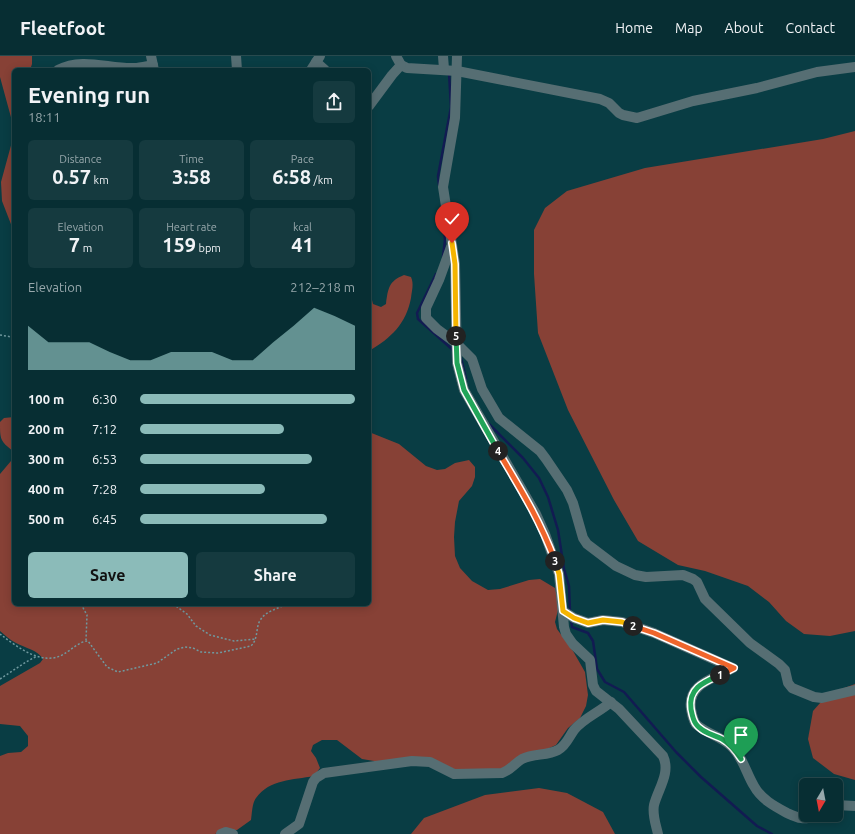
<!DOCTYPE html>
<meta charset="utf-8">
<style>
body{margin:0;font-family:Ubuntu,sans-serif;background:#153a3f;color:#f1f3f6;height:100vh;display:flex;flex-direction:column;font-size:15px;white-space:nowrap}
*{box-sizing:border-box;margin:0}
p{font-size:13px;color:#98a8ac}
.icon{flex:none;width:22px;height:22px;fill:none;stroke:currentColor;stroke-width:2;stroke-linecap:round;stroke-linejoin:round}
.map{position:relative;flex:1;overflow:hidden}
.panel{position:absolute;left:12px;top:12px;width:359px;height:538px;display:flex;flex-direction:column;background:#072e33;border-radius:6px;box-shadow:0 2px 10px #0003,0 0 0 1px #284a4e}
.panel>*{flex:none}
.needle{width:26px;rotate:190deg}
.tools{position:absolute;left:799px;top:722px;display:grid;gap:8px}
.tools a{display:grid;place-items:center;width:44px;height:44px;border-radius:6px;background:#072e33;box-shadow:0 2px 10px #0003,0 0 0 1px #284a4e;font-size:20px}
.pin{position:absolute;display:grid;place-items:center;width:34px;height:34px;color:#fff;margin:-41px -17px;border-radius:50% 50% 50% 0;rotate:-45deg;box-shadow:0 0 4px #0007}
.pin .icon{rotate:45deg}
.km{position:absolute;width:20px;height:20px;margin:-10px;border-radius:50%;background:#222;color:#fff;font-size:11px;line-height:20px;text-align:center}
.round{display:grid;place-items:center;flex:none;width:42px;height:42px;border-radius:6px;background:#153a3f}
.overview{display:flex;align-items:center;justify-content:space-between;height:68px;padding:0 16px}
h1{font-size:22px;font-weight:600;line-height:30px}
.stats{display:grid;grid-template-columns:repeat(3,1fr);gap:6px;height:68px;padding:4px 16px}
.stats div{display:grid;align-content:center;border-radius:6px;background:#153a3f;text-align:center}
.stats b{font-size:20px;font-weight:600}
.stats small{font-size:11px;font-weight:400}
.stats p{font-size:11px}
.chart{height:112px;padding:8px 16px}
.chart p{display:flex;justify-content:space-between}
.chart svg{width:100%;height:72px;margin-top:4px;fill:#8bbbb9;opacity:.7}
.primary-button{display:flex;gap:8px;margin-top:auto;padding:8px 16px}
.primary-button a{flex:1;height:46px;border-radius:6px;background:#8bbbb9;color:#111;font-size:16px;font-weight:600;line-height:46px;text-align:center}
.primary-button a+a{background:#153a3f;color:#f1f3f6}
ul{padding:0 16px;list-style:none;font-size:13px}
li{display:grid;grid-template-columns:64px 48px 1fr;align-items:center;height:30px}
li i{height:10px;border-radius:5px;background:#8bbbb9}
header{display:flex;align-items:center;gap:24px;box-sizing:border-box;height:56px;padding:0 20px;background:#072e33;border-bottom:1px solid #284a4e}
header strong{font-size:19px}
nav{display:flex;gap:22px;margin-inline-start:auto;font-size:14px}
.map>svg:first-child{display:block}
</style>
<header>
<strong>Fleetfoot</strong>
<nav><a>Home</a><a>Map</a><a>About</a><a>Contact</a></nav>
</header>
<div class="map">
<svg width="855" height="778" viewBox="0 0 855 778">
<rect width="100%" height="100%" fill="#093d44"/>
<g fill="#874136">
<path d="M0,0H32V8L30,14H14V176L2,145L1,126L13,82L12,65L0,21Z"/>
<path d="M855,75V575L830,580L804,578L786,565L769,546L748,530L705,515L678,509L638,485L614,444L568,354L538,277L534,218V174L545,152L567,135L645,112L823,83Z"/>
<path d="M404,219L411,221C414,228 412,234 411,242C406,268 391,282 369,295V232L373,248L381,251L386,248C388,232 389,225 404,219Z"/>
<path d="M14,361V548H369V376L399,388L426,410L437,414L445,413L455,407L469,404L475,411V421L472,430L459,445L455,466L454,481L455,500L460,512L472,525L488,534L500,533L529,524L540,523L555,532L559,550L555,566L557,573L573,595L585,616L588,639L586,650L580,662L568,672L556,689L501,714H457L443,709L380,706L362,703L337,684H322L313,689L311,695L316,702L320,712L314,720C293,724 270,723 256,742C252,747 252,758 251,764L237,774H225L215,778H0V700L8,697L21,696L28,690V680L20,670L0,668V630L40,607L43,603C38,594 25,592 16,587C10,584 5,579 0,575V418L11,405L13,395C0,385 0,383 0,366L4,362Z"/>
<path d="M855,628V724L834,718L813,702L808,683L813,655L828,638Z"/>
<path d="M539,732L567,737L603,756L615,778H411L424,762L485,739Z"/>
</g>
<g fill="none" stroke-linecap="round" stroke-linejoin="round">
<g stroke="#121b52" stroke-width="2.5">
<path d="M439,129L438,120L451,51L449,17"/>
<path d="M443,201L445,184L444,168"/>
<path d="M436,218L417,257L418,263L454,295"/>
<path d="M461,302L466,323"/>
<path d="M489,368L523,402L539,422L548,441L558,474L564,513L569,530L570,556"/>
<path d="M571,563L572,571L588,577L593,585L597,613L605,626L624,636L676,696L701,721L757,770L772,778"/>
</g>
<g stroke="#70999f" stroke-width="1.5" stroke-dasharray="2 2" stroke-linecap="butt">
<path d="M0,279L12,281L14,278"/>
<path d="M81,548L87,559L86,584"/>
<path d="M173,548L187,558L196,570L210,579L234,585L256,583"/>
<path d="M0,578C17,591 43,611 64,598C71,594 80,585 88,585L107,611L118,616L157,607L177,593L185,591L193,592L201,596L218,597L251,590C259,582 255,571 261,563C266,555 278,553 286,548"/>
<path d="M0,623L26,606L37,600"/>
</g>
<g stroke="#566e73" stroke-width="10">
<path d="M151,0L154,14"/>
<path d="M236,0L237,14"/>
<path d="M396,0L401,9L407,12L457,15L600,43L609,47L619,57L623,59L637,62L693,45L757,32L817,16L855,11"/>
<path d="M443,0L444,13"/>
<path d="M457,0L455,62L443,131L455,208L457,307L464,334L536,458L545,478L559,518L564,571L566,578L573,588L590,604L593,629L596,635L619,653L663,700C671,717 658,733 654,749C652,759 656,769 658,778"/>
<path d="M316,6L325,14"/>
<path d="M58,14C83,1 108,13 134,12C140,12 147,10 153,9"/>
<path d="M311,14L320,0"/>
<path d="M369,50L392,19L401,9"/>
<path d="M451,191L439,224L426,252V262L437,273L456,287L472,303L482,333L499,362L540,395L546,403L567,434L573,447L583,482L587,488L616,510L635,519L646,521L683,519L693,523L697,526L705,543L709,547L750,587L779,608L785,614L788,627L792,632L814,641L822,642L855,634"/>
<path d="M563,555L574,562L588,567L603,564L622,566L654,577L733,612C716,622 687,627 691,653C692,658 693,666 697,669C708,678 722,681 731,690C743,701 746,717 754,730C761,743 774,750 787,757C798,762 804,765 815,759"/>
<path d="M836,749L855,750"/>
<path d="M221,778L226,776L233,778"/>
<path d="M285,778L299,768L313,726L316,722L324,717L412,705L430,706L454,718L502,717C511,714 515,707 522,703C534,697 547,700 558,694C566,690 569,681 574,674C584,662 598,657 611,646"/>
</g>
</g>
<g fill="none" stroke-linecap="round" stroke-linejoin="round">
<g stroke="#fff" stroke-width="8">
<path id="split-1" d="M720,619C704,626 688,632 691,653C692,658 693,664 696,668C701,676 714,679 722,683C731,688 736,695 741,703"/>
</g>
<g stroke="#fff" stroke-width="8">
<path id="split-2" d="M633,570L654,577L734,612L720,619"/>
</g>
<g stroke="#fff" stroke-width="8">
<path id="split-3" d="M555,505L559,518L563,555L574,562L588,567L603,564L622,566L633,570"/>
</g>
<g stroke="#fff" stroke-width="8">
<path id="split-4" d="M498,395C520,432 540,464 555,505"/>
</g>
<g stroke="#fff" stroke-width="8">
<path id="split-5" d="M456,280L457,307L464,334L498,395"/>
</g>
<g stroke="#fff" stroke-width="8">
<path id="split-6" d="M452,187L455,208L456,280"/>
</g>
<use href="#split-1" stroke="#22a559" stroke-width="5"/>
<use href="#split-2" stroke="#f0652b" stroke-width="5"/>
<use href="#split-3" stroke="#f5b400" stroke-width="5"/>
<use href="#split-4" stroke="#f0652b" stroke-width="5"/>
<use href="#split-5" stroke="#22a559" stroke-width="5"/>
<use href="#split-6" stroke="#f5b400" stroke-width="5"/>
</g>
</svg>
<div class="tools">
<a><svg class="needle" viewBox="-14 -14 28 28"><path d="M0-13l5 13h-10z" fill="#e53935"/><path d="M0 13l5-13h-10z" fill="#98a8ac"/></svg></a>
</div>
<div class="pin" style="left:741px;top:703px;background:#1e9e55"><svg class="icon" aria-label="arrive" viewBox="0 0 24 24"><path d="M6 21V4h12l-3 4 3 4H6"/></svg></div>
<div class="pin" style="left:452px;top:187px;background:#d93025"><svg class="icon" aria-label="check" viewBox="0 0 24 24"><path d="M5 12l5 5 9-10"/></svg></div>
<b class="km" style="left:720px;top:619px">1</b>
<b class="km" style="left:633px;top:570px">2</b>
<b class="km" style="left:555px;top:505px">3</b>
<b class="km" style="left:498px;top:395px">4</b>
<b class="km" style="left:456px;top:280px">5</b>
<section class="panel">
<div class="overview"><div><h1>Evening run</h1><p>18:11</p></div><a class="round"><svg class="icon" aria-label="share" viewBox="0 0 24 24"><path d="M12 15V3M7 8l5-5 5 5M5 13v7h14v-7"/></svg></a></div>
<div class="stats">
<div><p>Distance</p><b>0.57<small> km</small></b></div>
<div><p>Time</p><b>3:58</b></div>
<div><p>Pace</p><b>6:58<small> /km</small></b></div>
</div>
<div class="stats">
<div><p>Elevation</p><b>7<small> m</small></b></div>
<div><p>Heart rate</p><b>159<small> bpm</small></b></div>
<div><p>kcal</p><b>41</b></div>
</div>
<div class="chart"><p><span>Elevation</span>212–218 m</p>
<svg viewBox="0 0 160 44" preserveAspectRatio="none"><path d="M0 44V17L10 27L20 27L30 27L40 33L50 38L60 38L70 33L80 33L90 33L100 38L110 38L120 27L130 17L140 6L150 11L160 17V44z"/></svg>
</div>
<ul>
<li><b>100 m</b>6:30<i style="width:100%"></i></li>
<li><b>200 m</b>7:12<i style="width:67%"></i></li>
<li><b>300 m</b>6:53<i style="width:80%"></i></li>
<li><b>400 m</b>7:28<i style="width:58%"></i></li>
<li><b>500 m</b>6:45<i style="width:87%"></i></li>
</ul>
<div class="primary-button"><a>Save</a><a>Share</a></div>
</section>
</div>
